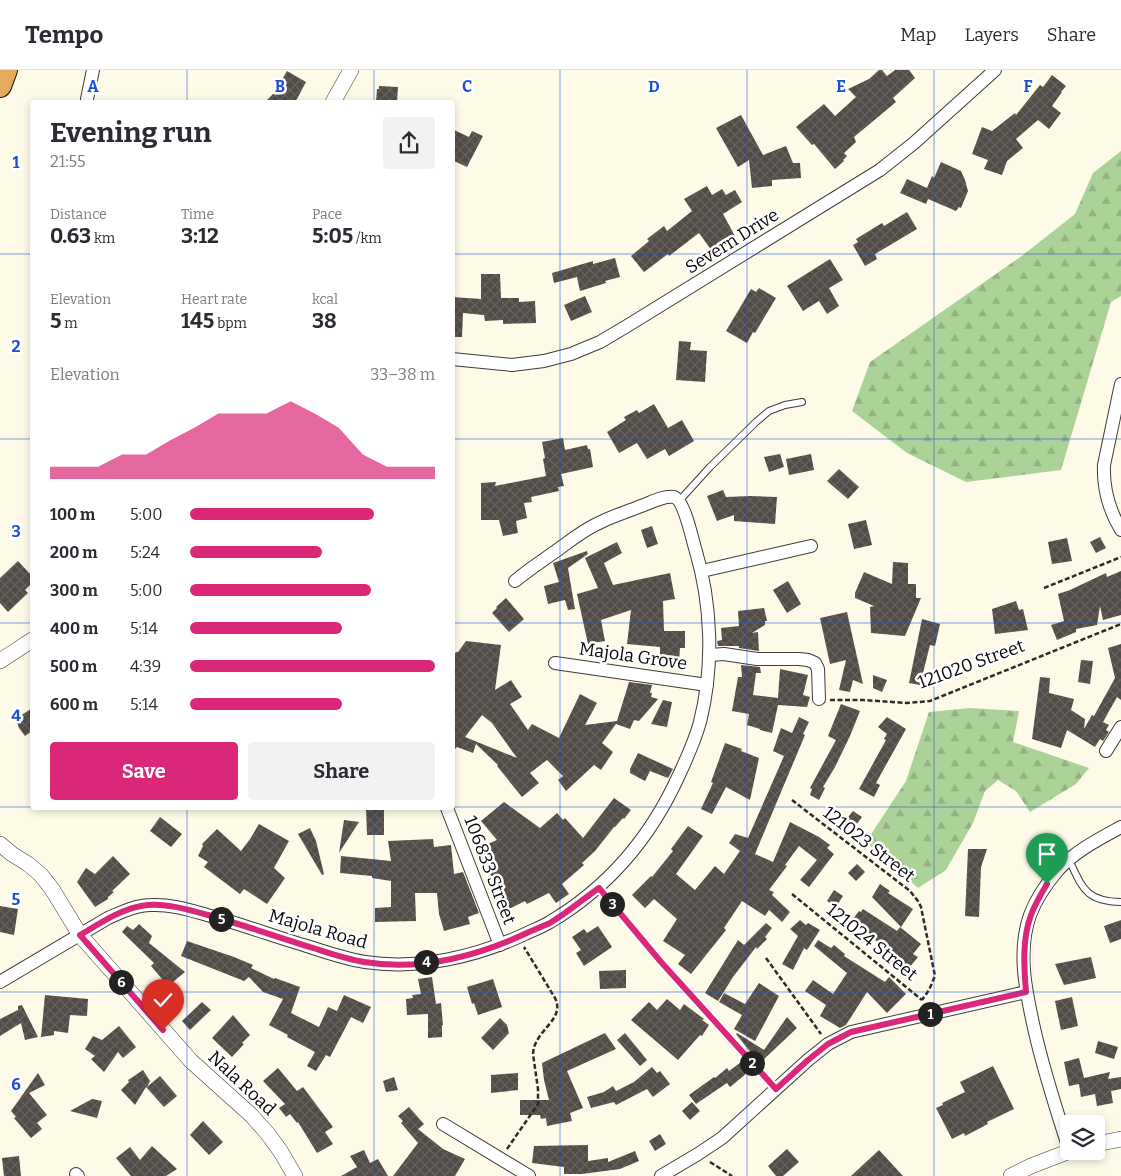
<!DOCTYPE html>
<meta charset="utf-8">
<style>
body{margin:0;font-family:Bitter,serif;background:#f2f2f3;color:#2b2b33;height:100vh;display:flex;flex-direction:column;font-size:19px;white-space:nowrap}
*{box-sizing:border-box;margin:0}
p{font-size:16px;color:#7c7c81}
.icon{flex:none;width:28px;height:28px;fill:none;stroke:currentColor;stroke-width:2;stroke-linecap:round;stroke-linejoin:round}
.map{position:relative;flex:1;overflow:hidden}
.details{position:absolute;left:30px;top:30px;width:425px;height:710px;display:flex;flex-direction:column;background:#fff;border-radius:5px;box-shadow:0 2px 8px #0003}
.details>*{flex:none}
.tools{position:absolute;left:1060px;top:1045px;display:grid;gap:10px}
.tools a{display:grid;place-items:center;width:45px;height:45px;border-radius:5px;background:#fff;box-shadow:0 2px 8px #0003;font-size:25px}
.pin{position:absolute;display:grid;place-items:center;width:42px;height:42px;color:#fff;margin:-51px -21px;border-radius:50% 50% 50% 0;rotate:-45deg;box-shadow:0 0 5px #0007}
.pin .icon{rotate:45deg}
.km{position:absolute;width:25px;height:25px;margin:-12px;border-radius:50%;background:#222;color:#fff;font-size:14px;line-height:25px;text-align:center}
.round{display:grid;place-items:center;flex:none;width:52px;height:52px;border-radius:5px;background:#f2f2f3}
.overview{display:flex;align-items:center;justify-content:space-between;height:85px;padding:0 20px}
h1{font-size:28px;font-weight:700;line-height:38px}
.metrics{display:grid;grid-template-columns:repeat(3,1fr);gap:8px;height:85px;padding:5px 20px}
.metrics div{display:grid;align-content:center}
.metrics b{font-size:21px;font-weight:700}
.metrics small{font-size:14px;font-weight:400}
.metrics p{font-size:14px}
.chart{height:140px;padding:10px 20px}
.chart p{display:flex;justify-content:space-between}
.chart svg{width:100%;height:90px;margin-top:5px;fill:#db2777;opacity:.7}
.primary-button{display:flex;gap:10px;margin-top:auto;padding:10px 20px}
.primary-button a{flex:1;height:58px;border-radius:5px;background:#db2777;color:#fff;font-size:20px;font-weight:700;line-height:58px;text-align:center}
.primary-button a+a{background:#f2f2f3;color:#2b2b33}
ul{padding:0 20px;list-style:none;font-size:16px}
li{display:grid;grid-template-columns:80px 60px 1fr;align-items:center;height:38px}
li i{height:12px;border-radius:6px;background:#db2777}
header{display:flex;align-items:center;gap:30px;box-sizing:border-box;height:70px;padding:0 25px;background:#fff;border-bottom:1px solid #e1e1e2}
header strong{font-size:24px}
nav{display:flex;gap:28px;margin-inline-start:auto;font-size:18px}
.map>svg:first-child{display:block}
</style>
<header>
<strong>Tempo</strong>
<nav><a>Map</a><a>Layers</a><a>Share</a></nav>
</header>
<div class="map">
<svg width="1121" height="1106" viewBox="0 0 1121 1106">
<defs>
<pattern id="forest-firs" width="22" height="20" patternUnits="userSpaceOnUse" patternTransform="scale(1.25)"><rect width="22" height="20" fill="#abd297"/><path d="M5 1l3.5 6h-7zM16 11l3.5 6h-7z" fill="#92b381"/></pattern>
<pattern id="building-cross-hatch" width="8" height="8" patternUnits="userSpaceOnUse" patternTransform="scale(1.25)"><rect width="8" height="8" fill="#514c47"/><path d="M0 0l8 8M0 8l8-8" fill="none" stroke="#65615d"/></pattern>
</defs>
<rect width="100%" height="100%" fill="#fdfbe8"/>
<g fill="url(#forest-firs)">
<path d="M1121,81V226L1111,232L1061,400L966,412L907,383L852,341L870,292L1023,185L1075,144L1093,103Z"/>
<path d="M970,638L1019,641L1013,672L1089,698L1076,714L1030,742L1016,721L998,710L985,721L973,753L946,800L918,818L866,772L906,711L929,642Z"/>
</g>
<g fill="url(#building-cross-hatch)" fill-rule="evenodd">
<path d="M879,0H882L887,6L895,0H909L915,8L893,28L896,32L854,67L856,72L844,83L847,86L843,90L844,91L835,99L814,74L812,75L796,57L824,34L835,46L856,27L848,19L869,9Z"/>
<path d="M287,1L306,12L297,29L294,32H265L274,23Z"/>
<path d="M1052,5L1066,16L1061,22H1062L1052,36L1061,43L1049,59L1038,50L1016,69L1023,78L1007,91L1002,105L984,99L988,90L972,84L982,57L992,61L1015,43L1016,45L1040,15L1043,17Z"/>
<path d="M379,16L398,17L397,32H376L377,19H379Z"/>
<path d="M741,45L763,85L786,76L793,93H800L801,108L772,110V116L752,118L749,90L738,97L716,58Z"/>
<path d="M452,59L469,67L472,61L483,66L467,97L452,90Z"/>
<path d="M941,92L961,101L965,110L968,121L961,138L959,137L956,141L928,129L926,134L900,123L907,109L927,118L932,106L934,108Z"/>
<path d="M707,116L712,125L722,119L726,125L735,120L742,132L723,144L735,166L712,181L699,163L669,186L668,184L644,202L631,186L649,171L647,169L664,156L667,161L692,141L684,129Z"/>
<path d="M907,142L917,159L875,184L877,189L865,196L853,175L858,172L856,169L882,153L884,156Z"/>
<path d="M615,188L620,207L605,211L606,213L580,221L577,207L554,213L552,203L593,191V194Z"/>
<path d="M830,189L843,210L829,218L839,236L827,244L819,231L803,241L787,216Z"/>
<path d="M481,204H500L501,228H519V232L535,231L536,253L503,254V250L485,251L484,245L463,243L462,267H452V227L481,229Z"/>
<path d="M759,218L776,228L755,263L753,262L747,273L726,261L751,219L756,222Z"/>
<path d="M585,226L592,242L571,251L564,235Z"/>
<path d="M679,271L691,272L690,280L707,281L705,312L676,310Z"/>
<path d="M654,334L668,358L682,350L694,371L669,386L665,379L647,389L637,373L619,383L607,362L626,350L624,347L637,340L639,343Z"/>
<path d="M563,368L565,380L587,375L588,379H590L593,397L561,404L564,416L558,417L559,421L531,427L532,432L524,433L527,448L516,451L518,463L503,466L499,450H481V413L496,412L495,416L546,406L543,389L545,388L542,372Z"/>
<path d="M780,384L784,397L769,402L764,387Z"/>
<path d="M811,384L814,400L789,405L786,389Z"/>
<path d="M839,399L859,417L848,429L827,411Z"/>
<path d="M723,420L726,427L751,426L777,427L775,454L734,451V445L717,451L707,426Z"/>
<path d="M866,450L872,475L854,479L848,454Z"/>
<path d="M652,456L658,474L647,478L641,460Z"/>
<path d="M1100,467L1106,478L1096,483L1090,472Z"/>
<path d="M1067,468L1072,491L1052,494L1048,472Z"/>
<path d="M617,472L622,483L604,493L613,515L670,503L675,529L663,531L664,561H685V578H680L679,591H660V577L627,574L631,540L601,550L605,571L588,574L577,524L598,518L585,488Z"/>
<path d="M587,481L588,484L568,498L575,539L568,540L565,530L548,534L544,516L559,512L553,493Z"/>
<path d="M18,491L32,506V513L25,520L28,523L8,542L0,533V508Z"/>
<path d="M893,492L908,493V514H916V528H921L905,566L871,563L870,537L874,536L855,528V523L864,502L892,514Z"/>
<path d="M1121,501V545L1103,550L1100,536L1097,555L1076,559V562L1057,570L1051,555L1064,551L1058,524L1070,520L1106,503L1107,507Z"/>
<path d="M788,511L801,534L787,543L773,520Z"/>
<path d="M506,528L524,549L509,562L492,543L497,538L496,537Z"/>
<path d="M1016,531L1019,540L1023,539L1028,560L995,564L992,539Z"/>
<path d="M764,538L767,551H765V555L752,563L758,562L759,581L739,578V576H718L717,571L722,570L721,558L739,556L738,541Z"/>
<path d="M847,542L863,614L853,610L850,622L839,620L846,590L830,594L820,548Z"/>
<path d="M922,549L940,554L935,576L930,575L920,615L909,613Z"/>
<path d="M466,571L501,575L495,620L511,610L522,627L510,634L528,660L532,654L559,668L580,624L597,633L585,655L617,651L629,612L652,615L650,623H652L651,627L658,629L639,651L634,650L630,659L616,654L602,673L613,682L601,700L594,695L566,721L558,710L563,706L547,690L530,703L539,713L522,727L497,696L498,695L476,674L473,683L457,677L452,682V588L456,582H458ZM482,645L492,653L517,688L465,667Z"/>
<path d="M1121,574V630L1117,627L1103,652L1109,655L1106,660L1109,662L1103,671L1100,669L1095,677L1067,660L1061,678L1032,669L1040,607L1050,608L1049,623L1074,629L1071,640L1085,649L1084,659L1092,645L1094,646L1115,608L1108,578Z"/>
<path d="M1081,590L1093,591L1090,614L1078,612Z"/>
<path d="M741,595L760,597L761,603H756L753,625L778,628L780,599L808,605L803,625L810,627L807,637L778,635L772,663L760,660V659L747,655L749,644L732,641L738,607H742Z"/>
<path d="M873,605L887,610L882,622L873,618Z"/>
<path d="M663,630L672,632L667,657L651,654Z"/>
<path d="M841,634L860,641L850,666L835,697L823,717L825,718L819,730L810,725L812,719L810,718L836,670L828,666Z"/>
<path d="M32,638V661L25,666L19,658L16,649Z"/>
<path d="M799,647L809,652L803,664L805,665L755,784L773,792L790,752L819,767L830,775L827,778L834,784L809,817L800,810L817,790L799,776L785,795L787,796L769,820L774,822L772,825L790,842L782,852L769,840L765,846L742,831L724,858L726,860L691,904L678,894L685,885L663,871L677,849L654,829L645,838L632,825L651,806L652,807L673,781L671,779L688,756L703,766L676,804L695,820L715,796L724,804L740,781L729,773L735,764L748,768L784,686L773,681L781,658L792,663Z"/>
<path d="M887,647L906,659L876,713L880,715L874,727L859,719L886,670L884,669L887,664L878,657Z"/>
<path d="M725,673L742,679L741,681L759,688L750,730L726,717L712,744L701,739L713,713L711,712Z"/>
<path d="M638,683L673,699L668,708L650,701L645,711L630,703V699Z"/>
<path d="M614,728L631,740L624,749L623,748L615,757H614L595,781L582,793L584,795L562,814L569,824L556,833L549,823L527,834L525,831L507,840L497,820H499L476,779L497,770L481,751L504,732L540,758L557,743L563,750L565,748L583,768Z"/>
<path d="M384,738V765H367L366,739Z"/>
<path d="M853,741L862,747L854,758L845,751Z"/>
<path d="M160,747L182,764L171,777L150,761Z"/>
<path d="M344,750L359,752L339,783Z"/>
<path d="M259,754L289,771L274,798L285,808L267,834L244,819L240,824L204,797L208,792L198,786L203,776L202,774L217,759L241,781L250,769Z"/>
<path d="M310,758L316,771L324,804L322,805L298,764Z"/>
<path d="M433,769L434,777L451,775L454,804L463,802L479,843L468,847L470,854L444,861L439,844L437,823H415L416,851L375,852V838L391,837V811L372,808V806L340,803L341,786L391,791L388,771Z"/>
<path d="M968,779H987L981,797L979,847L965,846Z"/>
<path d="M113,786L130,804L112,821L114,822L108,827V829L95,837L77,812L86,798L95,804Z"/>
<path d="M857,794L865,802L856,811L848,803Z"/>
<path d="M880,814L890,821L888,823L913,839L901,857L872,827Z"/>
<path d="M834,820L843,826L836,837L827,831Z"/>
<path d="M0,836L18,839L14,865L0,862Z"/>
<path d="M863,839L897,861L900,857L921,874L913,884L918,887L909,898L900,890L902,889L875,870L876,869L852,850L859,841L861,842Z"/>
<path d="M800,850L806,855L808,853L820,860L807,880L804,878L793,900L782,894L798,866L790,859Z"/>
<path d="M1121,850V869L1110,873L1104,856Z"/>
<path d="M766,853L772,858L765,867L767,869L757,879L756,877L733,907L718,931L705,923L738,870L744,875Z"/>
<path d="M139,854L152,866L149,873L185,902L168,916L151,896L154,893L122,862L127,856L133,860Z"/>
<path d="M598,856L612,877L584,896L576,883L581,880L572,867L584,859L587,863Z"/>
<path d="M818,870L831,878L834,875L845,884L844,886L885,912L889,907L906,924L887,943L867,922L846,955L840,958L820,946L826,935L805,921L813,910L833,924L847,903L814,876Z"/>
<path d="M187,871L234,887L253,895L251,898L274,909L275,908L300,917L291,943L319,957L328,937L337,941L344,925L371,937L363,953L351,947L330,987L326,985L316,1001L307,996L315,982L287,967L288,965L269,955L283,929L263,922L249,907L244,911L181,886Z"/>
<path d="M1091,887L1096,908L1064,915L1055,894Z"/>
<path d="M626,900V918L600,919L599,901Z"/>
<path d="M432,907L436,934L441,933L443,955H442V967L428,968V944L407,945L406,929L413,928L412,925L421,924L418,909Z"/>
<path d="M493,909L502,937L478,945L474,933L472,934L467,917Z"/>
<path d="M759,913L779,926L755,971L734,959L742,945L719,932L724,923L745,934Z"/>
<path d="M45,925L88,929L87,946L70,945L68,963L54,961V965L41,967Z"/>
<path d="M1072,927L1078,956L1061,960L1055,931Z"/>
<path d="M667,929L680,940L684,934L704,949L702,950L709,955L702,966L700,965L678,990L631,950L649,932L657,940Z"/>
<path d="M202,932L211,940L190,960L182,951Z"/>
<path d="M22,935L38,967L25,970L21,953L0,966V949L18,940V936Z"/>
<path d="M233,945L250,965L242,973L244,974L232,987L212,968Z"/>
<path d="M787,947L797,958L763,990L730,1017L727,1013L696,1034L689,1025L714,1007L715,1008L727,998L729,1001L752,984L736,964L737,963L764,980Z"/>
<path d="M500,948L507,955L509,963L493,980L481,968Z"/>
<path d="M119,956L136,977L123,988L118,982L104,1002L91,989L95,986L85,979L93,966L102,970Z"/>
<path d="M605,963L616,979L567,1001L583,1038L570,1043L572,1051L547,1056L546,1048L541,1049L540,1045H520V1030H549L544,1010L542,993Z"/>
<path d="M625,963L647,990L640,996L617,970Z"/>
<path d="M1098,971L1118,977L1114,989L1095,983Z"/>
<path d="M1079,988L1084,1008L1110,1002L1108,1009L1121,1007V1019L1111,1021L1113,1033L1097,1036L1095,1024L1081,1027L1079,1014L1069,1016L1064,992Z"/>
<path d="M993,996L1014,1039L987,1052L988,1054L965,1066L964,1063L952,1069L936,1038L943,1035L942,1033L965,1022L960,1012Z"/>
<path d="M652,997L657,1003L660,1001L670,1014L653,1027L647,1019L616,1035L614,1032L591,1038L587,1027L604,1022L613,1016L616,1021L634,1012Z"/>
<path d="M278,998L297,1021L303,1017L333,1057L325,1062L333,1074L317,1083L298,1052L297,1053L290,1044L286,1047L279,1038L285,1034L263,1011Z"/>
<path d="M143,1000L150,1011L147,1017L160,1006L177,1026L164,1037L146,1017L135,1035L121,1020L129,1012L128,1010Z"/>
<path d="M38,1003L45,1015L29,1023L47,1045L37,1053L42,1059L31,1068L14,1048L16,1047L11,1041Z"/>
<path d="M518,1003V1020L491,1023V1005Z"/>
<path d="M394,1007L398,1020L386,1022L383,1011Z"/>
<path d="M92,1029L102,1031L97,1048L70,1041Z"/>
<path d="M692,1032L700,1041L690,1050L682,1041Z"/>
<path d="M409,1037L424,1054L418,1059L443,1079L465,1089L455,1106H393L418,1073L401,1053L403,1051L398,1046Z"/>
<path d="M203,1051L223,1072L209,1085L190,1065Z"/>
<path d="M660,1064L666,1074L655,1081L649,1071Z"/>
<path d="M588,1075V1091L608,1088V1092L635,1081L639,1091L620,1099L582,1104H564V1097L532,1093L534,1076Z"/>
<path d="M152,1076L177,1099L166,1106H131L116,1088L130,1077L140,1090Z"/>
<path d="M787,1079L799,1092L783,1106H776L768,1096Z"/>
<path d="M364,1080L370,1093L378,1089L388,1106H341L357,1097L350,1086Z"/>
<path d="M879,1080L903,1106H851Z"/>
<path d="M19,1086L21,1106H4L2,1088Z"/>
</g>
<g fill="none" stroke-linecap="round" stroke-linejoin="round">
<g stroke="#3c3c3c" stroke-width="8">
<g id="service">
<path d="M679,431L710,397L756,352L769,341L785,335L802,332"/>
<path d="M1069,790C1083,819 1086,831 1121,832"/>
</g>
</g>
<g stroke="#3c3c3c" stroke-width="14">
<g id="minor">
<path d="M87,29L93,0"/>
<path d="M452,289L512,295L544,291L571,284L600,272L627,256L880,100L914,73L995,0"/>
<path d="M1121,314L1104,395C1103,418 1109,440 1121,460"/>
<path d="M702,501L811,476"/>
<path d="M710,585L724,584L757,589H799L808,590L815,593L818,599L819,629"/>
<path d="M555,593L707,615"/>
<path d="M1106,681L1121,657"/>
<path d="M447,738L500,875"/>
<path d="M0,912L108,848C122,842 136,835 151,835C170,834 189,840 207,845C242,854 275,867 310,877C328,883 346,889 365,892C419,900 476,887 525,864C533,860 542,857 550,852C609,817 651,767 679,705C687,688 695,670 700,652C714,596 712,534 695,478C692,468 684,430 674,427C664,425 650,433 641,436C627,442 612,446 599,453C583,460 570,471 556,481C542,491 528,500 515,511"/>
<path d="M443,1054L529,1106"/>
<path d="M1069,1079C1056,1039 1043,999 1034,958C1026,922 1017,882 1030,845C1036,829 1047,813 1058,800C1075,781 1099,769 1121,757"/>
<path d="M76,1104L78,1106"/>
<path d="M661,1106L698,1084L722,1068L808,990L828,974L851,962L1026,922"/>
</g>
</g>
<g stroke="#3c3c3c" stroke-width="16">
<g id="tertiary">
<path d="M333,32L351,0"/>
<path d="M0,591L32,570"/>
<path d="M0,774L12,784L28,794L41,805L52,819L80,865L191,991L251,1045L268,1064L281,1082L295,1106"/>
<path d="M1096,1074L1121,1069"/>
<path d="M1011,1106L1031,1096L1070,1081"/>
</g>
</g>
<g stroke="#1a1a1a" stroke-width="24">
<path id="motorway" d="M0,16L6,0"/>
</g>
<g stroke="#2b2b2b" stroke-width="2.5" stroke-dasharray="5 2.5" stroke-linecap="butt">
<path d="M1044,518L1121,487"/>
<path d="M830,630H863L907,633L930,631L1121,554"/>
<path d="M792,730L910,821L918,831L921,837L935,906L929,920L922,930"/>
<path d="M792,824L922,930"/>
<path d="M607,827L661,892L768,1010"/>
<path d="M766,888L821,964"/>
<path d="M507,1079L538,1034V1019L533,984C534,960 566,950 555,928L524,877"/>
<path d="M710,1092L732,1106"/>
</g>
<use href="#service" stroke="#fff" stroke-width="6"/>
<use href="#minor" stroke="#fff" stroke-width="12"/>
<use href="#tertiary" stroke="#fff" stroke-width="15"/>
<use href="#motorway" stroke="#e6aa5d" stroke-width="22"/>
</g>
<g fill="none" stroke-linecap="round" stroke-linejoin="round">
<g stroke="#fff" stroke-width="10">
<path id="route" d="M163,960L80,865C99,854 119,840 141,836C163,832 186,839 208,845C243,855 278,867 313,878C329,883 346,889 364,892C420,901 478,886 529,862C536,859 543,856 550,853C567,843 583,829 599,818L661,892L776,1019L808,990L828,974L851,962L1026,922C1024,897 1022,869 1031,845C1035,834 1041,824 1047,814"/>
</g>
<use href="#route" stroke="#db2777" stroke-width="6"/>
</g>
<path fill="none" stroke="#1d4ed8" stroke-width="1" stroke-opacity="0.55" d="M187,0V32M374,0V32M560,0V1106M747,0V1106M934,0V1106M0,184H32M452,184H1121M0,369H32M452,369H1121M0,553H32M452,553H1121M0,737H32M452,737H1121M187,738V1106M374,738V1106M0,922H1121"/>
<g text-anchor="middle" stroke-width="5" stroke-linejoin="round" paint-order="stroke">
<g font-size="18" fill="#090909" stroke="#fff">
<text transform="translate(732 171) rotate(-32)" y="6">Severn Drive</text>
<text transform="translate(633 586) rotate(8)" y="6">Majola Grove</text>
<text transform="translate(971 594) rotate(-20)" y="6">121020 Street</text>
<text transform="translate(869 774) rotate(38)" y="6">121023 Street</text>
<text transform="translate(490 800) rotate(69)" y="6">106833 Street</text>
<text transform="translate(318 859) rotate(16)" y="6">Majola Road</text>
<text transform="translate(872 872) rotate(39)" y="6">121024 Street</text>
<text transform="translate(242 1013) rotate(43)" y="6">Nala Road</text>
</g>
</g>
<g font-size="16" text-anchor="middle" font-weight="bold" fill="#1d4ed8" stroke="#fff" stroke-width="5" stroke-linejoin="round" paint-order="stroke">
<text x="93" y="22">A</text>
<text x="280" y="22">B</text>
<text x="467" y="22">C</text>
<text x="654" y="22">D</text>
<text x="841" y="22">E</text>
<text x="1028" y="22">F</text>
<text x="16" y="98">1</text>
<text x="16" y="282">2</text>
<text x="16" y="467">3</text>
<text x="16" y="651">4</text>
<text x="16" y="835">5</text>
<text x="16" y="1020">6</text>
</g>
</svg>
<div class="tools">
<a><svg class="icon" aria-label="layers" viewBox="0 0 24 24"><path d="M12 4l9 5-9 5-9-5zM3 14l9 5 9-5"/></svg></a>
</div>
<div class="pin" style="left:1047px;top:814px;background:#1e9e55"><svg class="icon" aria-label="arrive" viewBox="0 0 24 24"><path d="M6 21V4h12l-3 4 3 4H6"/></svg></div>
<div class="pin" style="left:163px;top:960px;background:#d93025"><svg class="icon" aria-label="check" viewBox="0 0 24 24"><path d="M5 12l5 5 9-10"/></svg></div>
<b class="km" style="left:930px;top:944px">1</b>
<b class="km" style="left:752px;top:993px">2</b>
<b class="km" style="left:612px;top:834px">3</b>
<b class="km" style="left:426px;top:892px">4</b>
<b class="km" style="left:221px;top:849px">5</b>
<b class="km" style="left:121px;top:912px">6</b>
<section class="details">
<div class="overview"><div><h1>Evening run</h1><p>21:55</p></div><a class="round"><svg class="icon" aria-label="share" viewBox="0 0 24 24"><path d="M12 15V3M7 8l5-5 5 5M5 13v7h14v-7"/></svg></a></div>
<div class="metrics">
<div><p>Distance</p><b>0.63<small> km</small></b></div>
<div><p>Time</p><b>3:12</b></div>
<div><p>Pace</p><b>5:05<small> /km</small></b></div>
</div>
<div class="metrics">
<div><p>Elevation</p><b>5<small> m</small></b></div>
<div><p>Heart rate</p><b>145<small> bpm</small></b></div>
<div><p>kcal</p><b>38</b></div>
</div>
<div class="chart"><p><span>Elevation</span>33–38 m</p>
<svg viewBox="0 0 160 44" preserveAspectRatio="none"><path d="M0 44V38L10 38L20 38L30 32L40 32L50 25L60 19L70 12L80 12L90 12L100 6L110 12L120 19L130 32L140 38L150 38L160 38V44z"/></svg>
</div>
<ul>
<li><b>100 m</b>5:00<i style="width:75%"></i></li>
<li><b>200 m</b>5:24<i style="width:54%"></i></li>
<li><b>300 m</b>5:00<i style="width:74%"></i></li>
<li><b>400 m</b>5:14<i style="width:62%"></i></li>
<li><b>500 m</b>4:39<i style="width:100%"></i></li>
<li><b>600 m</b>5:14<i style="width:62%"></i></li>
</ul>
<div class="primary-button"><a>Save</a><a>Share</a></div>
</section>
</div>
